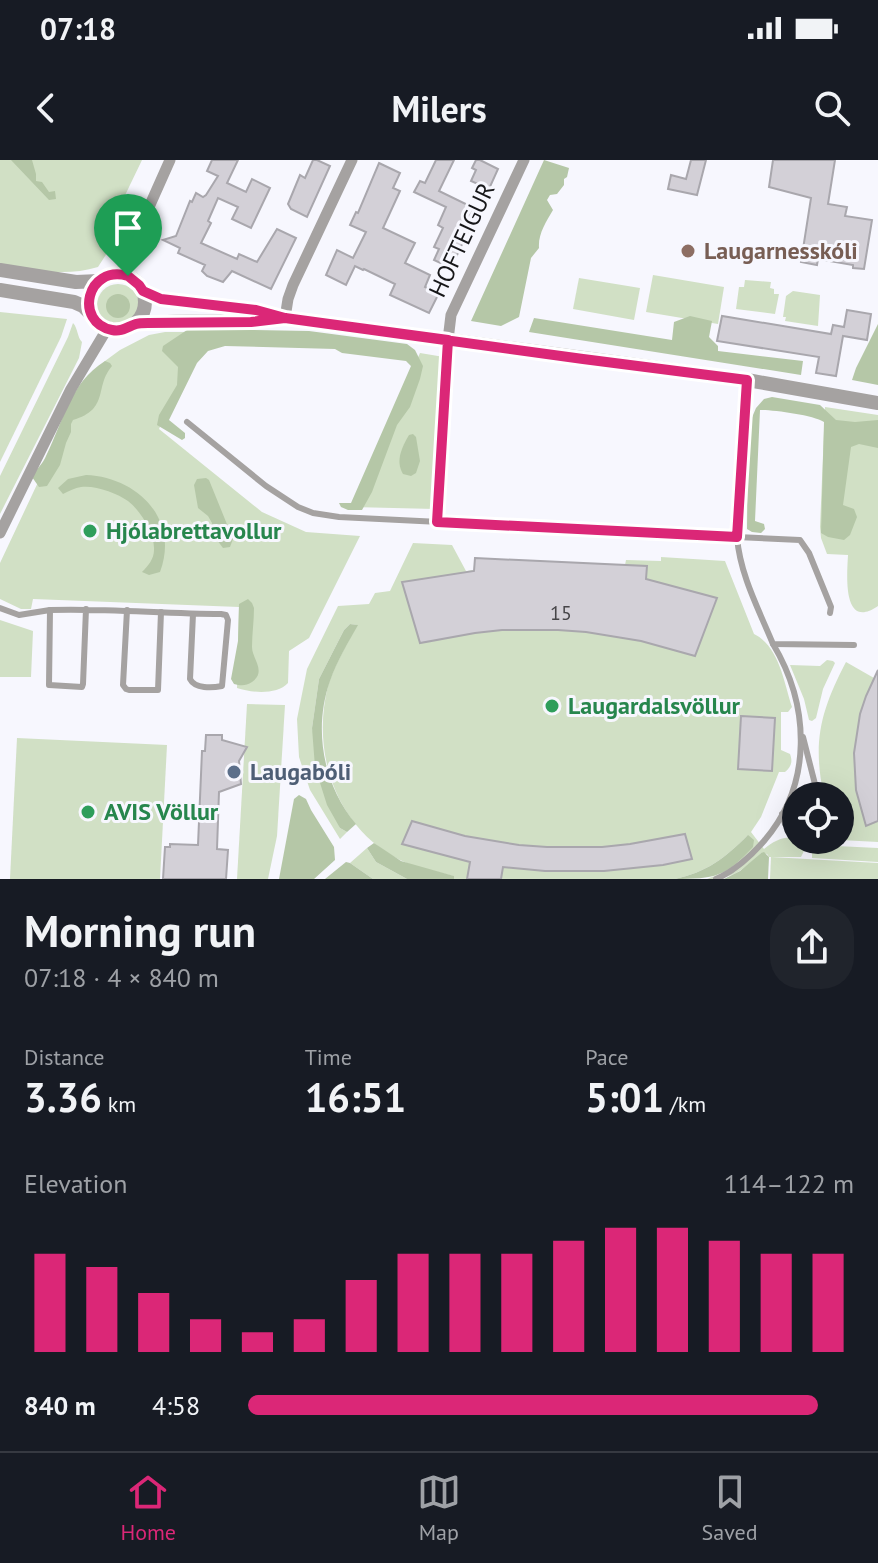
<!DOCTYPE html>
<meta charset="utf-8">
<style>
body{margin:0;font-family:"PT Sans",sans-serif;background:#20242c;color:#f1f3f6;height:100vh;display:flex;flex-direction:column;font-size:30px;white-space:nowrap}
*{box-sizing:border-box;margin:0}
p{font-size:26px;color:#9ea1a6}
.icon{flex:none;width:44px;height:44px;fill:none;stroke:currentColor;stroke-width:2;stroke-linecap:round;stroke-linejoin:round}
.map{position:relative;height:719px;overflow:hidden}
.panel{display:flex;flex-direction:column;background:#171b24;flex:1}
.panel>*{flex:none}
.tools{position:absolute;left:782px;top:622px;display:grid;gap:16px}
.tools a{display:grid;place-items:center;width:72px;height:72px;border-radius:50%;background:#171b24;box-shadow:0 8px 32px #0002;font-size:40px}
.pin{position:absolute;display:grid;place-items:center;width:68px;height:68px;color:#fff;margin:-82px -34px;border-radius:50% 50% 50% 0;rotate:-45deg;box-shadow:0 0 8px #0007}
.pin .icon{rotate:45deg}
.round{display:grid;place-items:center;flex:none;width:84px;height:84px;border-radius:32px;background:#20242c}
.headline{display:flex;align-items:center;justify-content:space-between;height:136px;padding:0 24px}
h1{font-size:44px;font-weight:700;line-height:60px}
.figures{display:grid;grid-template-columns:repeat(3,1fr);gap:12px;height:136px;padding:8px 24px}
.figures div{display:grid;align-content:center}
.figures b{font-size:40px;font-weight:700}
.figures small{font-size:22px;font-weight:400}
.figures p{font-size:22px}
.chart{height:224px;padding:16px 24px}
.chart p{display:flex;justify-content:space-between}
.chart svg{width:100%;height:144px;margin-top:8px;stroke:#db2777;stroke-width:6}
ul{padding:0 24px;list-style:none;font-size:26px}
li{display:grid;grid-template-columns:128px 96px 1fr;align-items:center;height:60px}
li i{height:20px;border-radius:10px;background:#db2777}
.status{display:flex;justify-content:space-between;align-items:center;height:56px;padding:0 40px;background:#171b24;direction:ltr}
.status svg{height:22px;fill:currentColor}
header{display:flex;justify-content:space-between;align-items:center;height:104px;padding:0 24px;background:#171b24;font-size:36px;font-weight:700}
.tabs{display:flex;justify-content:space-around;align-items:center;height:112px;border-top:2px solid #363941;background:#171b24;font-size:22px;color:#9ea1a6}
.tabs a{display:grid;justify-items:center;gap:4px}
.tabs .on{color:#db2777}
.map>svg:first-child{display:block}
</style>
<div class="status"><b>07:18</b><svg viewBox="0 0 49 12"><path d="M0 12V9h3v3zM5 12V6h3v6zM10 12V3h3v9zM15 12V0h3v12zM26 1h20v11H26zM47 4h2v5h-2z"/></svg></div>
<header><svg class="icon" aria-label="back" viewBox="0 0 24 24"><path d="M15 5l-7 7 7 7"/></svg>Milers<svg class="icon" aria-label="search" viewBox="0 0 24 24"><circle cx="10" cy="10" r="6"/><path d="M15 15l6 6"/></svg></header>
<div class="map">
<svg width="878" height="719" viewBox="0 0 878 719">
<rect width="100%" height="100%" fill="#f7f7fe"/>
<g fill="#d1e0c5">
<path d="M0,0H142L104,79L109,90L98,107C66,117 33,110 0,105Z"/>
<path d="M653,115L724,127L718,164L646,152Z"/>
<path d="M579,118L640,128L634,160L573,149Z"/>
<path d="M745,120L771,122L770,128L774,129V134H779L775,154L736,149L739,127H744Z"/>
<circle cx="118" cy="145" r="21"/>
<path d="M793,131L820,135L818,166L785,161L786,157H783L786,136Z"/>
<path d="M0,152L67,159L61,177L0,302Z"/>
<path d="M73,163C78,168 77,177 82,182L79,198L0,354V316L68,177Z"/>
<path d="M165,172H202L159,269L262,352L306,372L360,376L309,478L289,491L288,523C277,535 252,533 237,528L239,447L33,439L31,449H21L0,439V403L81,231L105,201L120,190L149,175Z"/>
<path d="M420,193L444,197L435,349L352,347Z"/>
<path d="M825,247L878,255V446C842,471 847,414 848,395L827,394L821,378L820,367Z"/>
<path d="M413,383L452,385L466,411L474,410L475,398L625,405L626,400L661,401V397L725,401L754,474C779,486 784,522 792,547L788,552H781V590L790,594C793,602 791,607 785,612H779L761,657L751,672L764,689C774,681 783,676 796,678V680H801L804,682V691L801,697H769L767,694L761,693C742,710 734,719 707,719L722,713L748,675C725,698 707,712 675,719H454L453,716C436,711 416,708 400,700C336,668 311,593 328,526C334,505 347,485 357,465L350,464L344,470L319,519L312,568L340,668L347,672L340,679L310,630L299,597L297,559L307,509L338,446L369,444L375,433L390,431Z"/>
<path d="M0,460L33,471L31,517H0Z"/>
<path d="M827,500L833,501L835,503L823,529L816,558L812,561L809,560L804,539L790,505L820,506Z"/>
<path d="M846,502L874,518C851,566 849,614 866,665L878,661V682L840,680V636H824C812,582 821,550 846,502Z"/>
<path d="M247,544L285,545L277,676L268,719H237Z"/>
<path d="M17,578L167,585L160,719H10Z"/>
<path d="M815,685L878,688V702L812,698V687Z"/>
<path d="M367,688L376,702L407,719H373L350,703Z"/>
<path d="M771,697L878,703V719H770Z"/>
</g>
<g fill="#b5c7a7">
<path d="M11,0H32L36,14V21L42,22L49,32L55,31L56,39L49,40Z"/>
<path d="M544,0L569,8L567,17L564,19V25L557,34L550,35L547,40L553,50C546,62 538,74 539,88L531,98L519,157L501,166L471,161Z"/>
<circle cx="118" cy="146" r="12"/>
<path d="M690,156L712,161L709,177L718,186V191L803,201L801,215L529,172L534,158L672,180L674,162Z"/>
<path d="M878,164V225L852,220L856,208Z"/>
<path d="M187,170H249L309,171L407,184L415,190L423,206L420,219L410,247L397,265L372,332L362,350H348L341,347L339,343H351L411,206L406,201L342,193L335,189L225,186L208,191L197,203L169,260L185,273V278L182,280L157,265L159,255L177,225L178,207L162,191L163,186Z"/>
<path d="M105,201L110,203L112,206C94,227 110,249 73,260L71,264V272L66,283L60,305L47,326L39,327L32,317C36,309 43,304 46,296C64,260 69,224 105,201Z"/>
<path d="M772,237L820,245L836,260L855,262L878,260V288L859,284L851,287L843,345L854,349L857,357L850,375L844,380L828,377L821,373L824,262C813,255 774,250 760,250L755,361L764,364L765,369L761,373L752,372L747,369L748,267L756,248L764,239Z"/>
<path d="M413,274L416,277L420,301L416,313L411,316L403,314C395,301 402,287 409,275Z"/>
<path d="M86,315C137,317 180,359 160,412L149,415L142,412C148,406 154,399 154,390C155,374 141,351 128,341C117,333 95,325 81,327C75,328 69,331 63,334L58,328L68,319Z"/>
<path d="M206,318L209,320L233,379L230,387L223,388L211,372L212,363L208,356L198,348L194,325L197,319Z"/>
<path d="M248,439L252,443L254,448C254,461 252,474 252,487C252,499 267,511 252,522C246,526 241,526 234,524L231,519L238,481L239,444Z"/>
<path d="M350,464L358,465C348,483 337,501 330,521C313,569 323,625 356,664L347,672L340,668L327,645L315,607L312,568L319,519L344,470Z"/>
<path d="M299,635L306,639L311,650L334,687L335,700L314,719H279L294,639Z"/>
<path d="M748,675L754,680L753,687C725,717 715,719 675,719C707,712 725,698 748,675Z"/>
<path d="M374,683L401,701L454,716V719H407L376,702L367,688Z"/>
<path d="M764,692L769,697L768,719H724L740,711L761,693Z"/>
<path d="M346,702L350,703L373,719H325Z"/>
</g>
<g fill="#d3d0d7" stroke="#a9a7ad" stroke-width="2">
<path d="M212,0H238L227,23L246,32L252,19L270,28L251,68L232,59L238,47L218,38L208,61L211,63L201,83L237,99L239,94L257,102L277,69L296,78L271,129L232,111L223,122L207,116L202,111L205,105L178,93L180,88L163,80L176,76L190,41L192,42L196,33L203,37L206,35L218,16L207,11Z"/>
<path d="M313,0H317L330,6L307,57L291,49L288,44L300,15L305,18Z"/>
<path d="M436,0H454L439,31L478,50L451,108L434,100L439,89L434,87L443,68L438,65L446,47L414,32L420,21L425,23Z"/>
<path d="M476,0H480L498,9L489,29L471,21L476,10L472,8Z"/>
<path d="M691,0H706L697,35L668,29L671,15L686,19Z"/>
<path d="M773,0H835L828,44L847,47L845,56L872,60L864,109L853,108V105L818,99L817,105L801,102L811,38L769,27Z"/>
<path d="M379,3L400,13L393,28L400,31L383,68L415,83L405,103L430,115L425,127L439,133L429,153L390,135L395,124L364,109L363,110L355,106L346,125L326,115L337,90L353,98L366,72L350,65L356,52L358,53Z"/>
<path d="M847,150L871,154L867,180L843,176L836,216L816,213L819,197L717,181L722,156L831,174L833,165L844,167Z"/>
<path d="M475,398L647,406L646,419L717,438L695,496L641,481L586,472L558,470H502L475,473L420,483L402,422L474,411Z"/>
<path d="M878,510V661L866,666L856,630L854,593L860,554L866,536Z"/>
<path d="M741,556L775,558L772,611L738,609Z"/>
<path d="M206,575H222V580L247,587L239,601L241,624L219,632L217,689L228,690L226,719H163L165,687H170V684L198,685L202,591H205Z"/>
<path d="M412,661L465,676L519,685L547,687H602L630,684L685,674L692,699L663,705L604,711H545L503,707L501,719H467L470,702L402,684Z"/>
</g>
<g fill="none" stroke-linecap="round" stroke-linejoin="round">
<g stroke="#a5a2a1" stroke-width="6">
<path d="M187,262L266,326L298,347L313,353L339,357L737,377L747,220"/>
<path d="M437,362L448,180"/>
<path d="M0,448L19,455L50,450"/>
<path d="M86,449L83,524L82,527L49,525L50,450C107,448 164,454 221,454L226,455L228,460L222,526C212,528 195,529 190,519L193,454"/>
<path d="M127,450L123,525L126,529L129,530H158L161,452"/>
<path d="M830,453L831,447L809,393L800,380L737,377C740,415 759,450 773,484L854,485"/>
<path d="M803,577L818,636"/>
<path d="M782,654L785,664L796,672"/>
<path d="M716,719C735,711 750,697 764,681C813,624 810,546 773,484"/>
</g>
<g stroke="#a5a2a1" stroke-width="11">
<path d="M121,114L125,101L170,0"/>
<path d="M285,158L288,139L293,125L352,0"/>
<path d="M448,180L451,155L524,0"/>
<path d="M0,373L71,229L107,169"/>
</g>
<g stroke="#a5a2a1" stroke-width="14">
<path d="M0,110L76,122L99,121"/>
<circle cx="117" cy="142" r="28"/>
<path d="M0,130L74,142L83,146L91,154"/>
<path d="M143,131L161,139L256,150L285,158L747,220L878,243"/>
<path d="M135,164C182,158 230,165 277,159"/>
</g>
</g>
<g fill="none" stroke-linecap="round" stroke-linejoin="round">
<g stroke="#fff" stroke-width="16">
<path id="route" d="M128,116C86,104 74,163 112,170C122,172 127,167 136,164C139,163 144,163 148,163L251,162L285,158L448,180L437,362L737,377L747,220L583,199L285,158L256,150L161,139L143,131L139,125L128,116"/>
</g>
<use href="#route" stroke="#db2777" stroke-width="10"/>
</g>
<circle fill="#8d6e63" stroke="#f7f7fe" stroke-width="3" cx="688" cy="91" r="8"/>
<g fill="#2e9e5b" stroke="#f7f7fe" stroke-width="3">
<circle cx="90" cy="371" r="8"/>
<circle cx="552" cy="546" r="8"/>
<circle cx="88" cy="652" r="8"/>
</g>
<circle fill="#5c6f8a" stroke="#f7f7fe" stroke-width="3" cx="234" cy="612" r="8"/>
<g text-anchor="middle" stroke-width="6" stroke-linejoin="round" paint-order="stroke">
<g font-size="20" fill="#464548">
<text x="561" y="460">15</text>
</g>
<g font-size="24" fill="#171719" stroke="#f7f7fe">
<text transform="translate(462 80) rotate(-65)" y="8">HOFTEIGUR</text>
</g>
<g font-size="24" font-weight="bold" fill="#785e54" stroke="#f7f7fe" text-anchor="start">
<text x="704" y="99">Laugarnesskóli</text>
</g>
<g font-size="24" font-weight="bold" fill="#27864d" stroke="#f7f7fe" text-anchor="start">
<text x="106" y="379">Hjólabrettavollur</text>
<text x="568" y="554">Laugardalsvöllur</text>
<text x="104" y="660">AVIS Völlur</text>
</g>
<g font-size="24" font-weight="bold" fill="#4e5e75" stroke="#f7f7fe" text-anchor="start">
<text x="250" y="620">Laugabóli</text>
</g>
</g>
</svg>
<div class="tools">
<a><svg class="icon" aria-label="locate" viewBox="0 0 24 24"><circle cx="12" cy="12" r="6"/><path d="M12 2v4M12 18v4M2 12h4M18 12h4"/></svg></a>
</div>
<div class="pin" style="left:128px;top:116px;background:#1e9e55"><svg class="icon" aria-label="arrive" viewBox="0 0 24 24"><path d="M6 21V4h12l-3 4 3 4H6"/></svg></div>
</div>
<section class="panel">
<div class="headline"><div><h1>Morning run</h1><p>07:18 · 4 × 840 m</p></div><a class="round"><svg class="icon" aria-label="share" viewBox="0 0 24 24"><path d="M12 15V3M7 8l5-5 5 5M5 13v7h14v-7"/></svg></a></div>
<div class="figures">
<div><p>Distance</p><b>3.36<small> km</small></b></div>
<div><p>Time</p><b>16:51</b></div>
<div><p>Pace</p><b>5:01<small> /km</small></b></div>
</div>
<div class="chart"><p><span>Elevation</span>114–122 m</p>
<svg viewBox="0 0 160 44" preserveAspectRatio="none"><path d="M5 44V14M15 44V18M25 44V26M35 44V34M45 44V38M55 44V34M65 44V22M75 44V14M85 44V14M95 44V14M105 44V10M115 44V6M125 44V6M135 44V10M145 44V14M155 44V14"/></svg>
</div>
<ul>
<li><b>840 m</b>4:58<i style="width:94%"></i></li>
</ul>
</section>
<nav class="tabs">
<a class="on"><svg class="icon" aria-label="home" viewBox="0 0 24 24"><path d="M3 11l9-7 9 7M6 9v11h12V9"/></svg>Home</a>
<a><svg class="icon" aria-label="map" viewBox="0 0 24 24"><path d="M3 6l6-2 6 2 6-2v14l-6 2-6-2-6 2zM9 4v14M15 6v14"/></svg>Map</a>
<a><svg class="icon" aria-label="saved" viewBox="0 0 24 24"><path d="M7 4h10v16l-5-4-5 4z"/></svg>Saved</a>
</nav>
